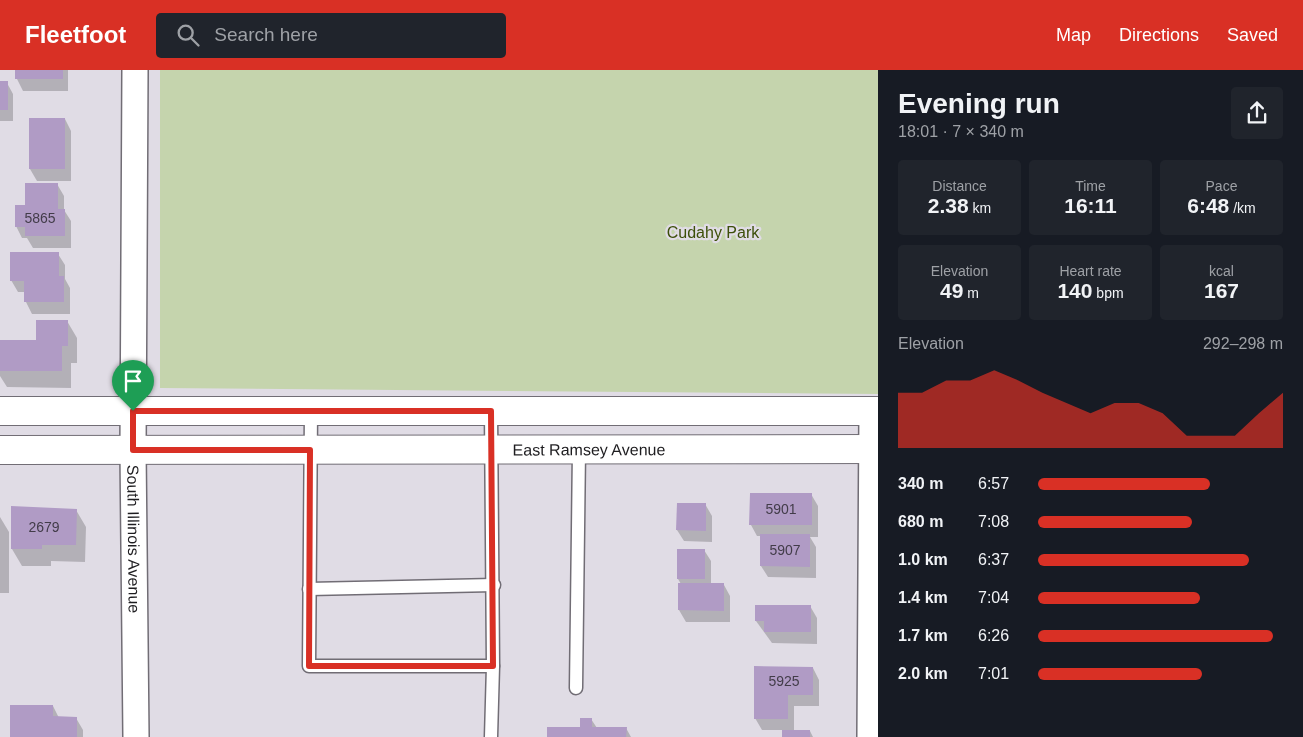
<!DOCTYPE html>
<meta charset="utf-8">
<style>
body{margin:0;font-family:Helvetica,sans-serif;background:#20242c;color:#f1f3f6;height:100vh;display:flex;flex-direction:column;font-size:19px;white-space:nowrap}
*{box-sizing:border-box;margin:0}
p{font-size:16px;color:#9ea1a6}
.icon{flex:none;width:28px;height:28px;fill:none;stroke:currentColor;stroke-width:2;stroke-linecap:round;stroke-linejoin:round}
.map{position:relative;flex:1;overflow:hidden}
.panel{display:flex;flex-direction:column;background:#171b24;width:425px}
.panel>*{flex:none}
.pin{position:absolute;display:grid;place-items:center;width:42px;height:42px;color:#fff;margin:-51px -21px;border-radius:50% 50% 50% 0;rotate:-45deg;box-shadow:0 0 5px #0007}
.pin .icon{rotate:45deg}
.round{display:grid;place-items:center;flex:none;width:52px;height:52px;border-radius:5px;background:#20242c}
.headline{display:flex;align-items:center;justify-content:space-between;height:85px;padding:0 20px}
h1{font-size:28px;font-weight:700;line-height:38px}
.metrics{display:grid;grid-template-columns:repeat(3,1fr);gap:8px;height:85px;padding:5px 20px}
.metrics div{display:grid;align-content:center;border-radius:5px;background:#20242c;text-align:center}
.metrics b{font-size:21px;font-weight:700}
.metrics small{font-size:14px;font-weight:400}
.metrics p{font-size:14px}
.chart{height:140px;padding:10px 20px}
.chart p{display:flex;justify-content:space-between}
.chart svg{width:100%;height:90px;margin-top:5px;fill:#d93025;opacity:.7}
ul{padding:0 20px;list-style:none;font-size:16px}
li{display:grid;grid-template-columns:80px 60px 1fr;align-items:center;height:38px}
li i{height:12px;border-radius:6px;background:#d93025}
header{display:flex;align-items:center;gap:30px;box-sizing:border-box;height:70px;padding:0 25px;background:#d93025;color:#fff}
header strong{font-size:24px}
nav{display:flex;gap:28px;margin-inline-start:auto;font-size:18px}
.search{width:350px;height:45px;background:#20242c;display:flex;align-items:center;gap:12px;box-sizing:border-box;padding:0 18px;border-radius:5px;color:#9ea1a6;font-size:19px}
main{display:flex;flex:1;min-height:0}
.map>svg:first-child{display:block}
</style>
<header>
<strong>Fleetfoot</strong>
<div class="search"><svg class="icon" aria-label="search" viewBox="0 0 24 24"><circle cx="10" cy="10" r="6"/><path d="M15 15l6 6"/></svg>Search here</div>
<nav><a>Map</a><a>Directions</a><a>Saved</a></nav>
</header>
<main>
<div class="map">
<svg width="878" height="667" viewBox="0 0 878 667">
<rect width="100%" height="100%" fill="#e0dce5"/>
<path fill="#c5d4ad" d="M160,0H878V324L160,318Z"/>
<g fill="#0003">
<path d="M17,0H68V21H23L17,9Z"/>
<path d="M0,13H7L13,24V51H0Z"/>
<path d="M30,49H65L71,61V111H37L30,99Z"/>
<path d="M57,114L64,126V140L71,151V178H33L27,168H22L16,156L26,136Z"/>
<path d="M58,184L65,195V209L70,218V244H32L26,232V222H18L11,210Z"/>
<path d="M67,251L77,268V293H71V318L7,317L0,306V271H37Z"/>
<path d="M811,424L818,436V467H810L816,477V508L768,507L761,496V466H757L751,455Z"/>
<path d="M705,434L712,446V472L684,471L677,460Z"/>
<path d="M12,437L76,440L86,457L85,492L51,491V496H22L12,479Z"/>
<path d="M0,447L9,462V523H0Z"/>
<path d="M678,480H704L711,491V515H724L730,526V552H686L679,540L681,514L678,509Z"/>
<path d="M757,536H810L817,548V574L772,573L756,551Z"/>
<path d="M813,598L819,610V636H794V661H810L813,667H783V660H762L755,648Z"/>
<path d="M53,636L59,648H76L83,660V667H11Z"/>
<path d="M591,649L597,658H626L631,667H548L582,658Z"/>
</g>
<g fill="#b09bc5">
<rect x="15" y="0" width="48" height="9"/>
<rect x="0" y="11" width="8" height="29"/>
<rect x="29" y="48" width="36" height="51"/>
<path d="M25,113H58V139H65V166H25V157H15V135H25Z"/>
<path d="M10,182H59V206H64V232H24V211H10Z"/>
<path d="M36,250H68V276H62V301H0V270H36Z"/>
<path d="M750,423H812V455H749Z"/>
<path d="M677,433H706V461L676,460Z"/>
<path d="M11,436L77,439L76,475H42V479H11Z"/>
<path d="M760,464H810V497L760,496Z"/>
<rect x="677" y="479" width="28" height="30"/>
<path d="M678,513H724V541L678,540Z"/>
<path d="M755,535H811V562H764V551H755Z"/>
<path d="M754,596L813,597V625H788V649H754Z"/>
<path d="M10,635H53V646L77,647V667H10Z"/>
<path d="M580,648H592V657H627L626,667H547V657H580Z"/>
<rect x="782" y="660" width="28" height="7"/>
</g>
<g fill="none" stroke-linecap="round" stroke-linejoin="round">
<g stroke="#716d75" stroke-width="15">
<g id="service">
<path d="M311,341L309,596H493L491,341"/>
<path d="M309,519L494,515"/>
<path d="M576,618L579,380"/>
<path d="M491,667L493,596"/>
</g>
</g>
<g stroke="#716d75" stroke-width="28">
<g id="minor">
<path id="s1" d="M135,0L133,380L136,667"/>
<path d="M870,667L872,341"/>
</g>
</g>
<g stroke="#716d75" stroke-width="30">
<g id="tertiary">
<path d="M0,341H878"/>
<path id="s2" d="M0,380L878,379"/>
</g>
</g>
<use href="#service" stroke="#fff" stroke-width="12"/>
<use href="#minor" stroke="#fff" stroke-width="25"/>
<use href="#tertiary" stroke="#fff" stroke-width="28"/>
</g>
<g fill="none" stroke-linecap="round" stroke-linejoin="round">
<g stroke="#fff" stroke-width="10">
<path id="route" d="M133,341H491L493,596H309L310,380H133Z"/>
</g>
<use href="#route" stroke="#d93025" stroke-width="6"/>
</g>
<g text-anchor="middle" stroke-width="4.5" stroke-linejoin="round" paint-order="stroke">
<g font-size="14" fill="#423c49">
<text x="40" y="153">5865</text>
<text x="781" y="444">5901</text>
<text x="44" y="462">2679</text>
<text x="785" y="485">5907</text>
<text x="784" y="616">5925</text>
</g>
<g font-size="16" fill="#3c4f09" stroke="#e0dce5">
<text x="713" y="168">Cudahy Park</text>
</g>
<g font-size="16" fill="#1e1d20" stroke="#e0dce5">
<text dy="6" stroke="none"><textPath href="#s2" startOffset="589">East Ramsey Avenue</textPath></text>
<text dy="6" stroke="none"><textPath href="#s1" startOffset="469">South Illinois Avenue</textPath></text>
</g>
</g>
</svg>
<div class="pin" style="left:133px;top:341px;background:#1e9e55"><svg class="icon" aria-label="arrive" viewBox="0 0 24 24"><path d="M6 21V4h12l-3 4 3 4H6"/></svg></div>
</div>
<section class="panel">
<div class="headline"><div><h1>Evening run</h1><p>18:01 · 7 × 340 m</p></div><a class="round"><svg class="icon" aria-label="share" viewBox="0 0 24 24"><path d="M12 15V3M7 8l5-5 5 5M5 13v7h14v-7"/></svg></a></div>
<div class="metrics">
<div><p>Distance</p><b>2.38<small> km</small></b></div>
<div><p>Time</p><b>16:11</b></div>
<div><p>Pace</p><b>6:48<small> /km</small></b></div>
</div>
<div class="metrics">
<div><p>Elevation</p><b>49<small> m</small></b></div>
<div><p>Heart rate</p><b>140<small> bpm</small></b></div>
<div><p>kcal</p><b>167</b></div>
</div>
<div class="chart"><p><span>Elevation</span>292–298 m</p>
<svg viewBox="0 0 160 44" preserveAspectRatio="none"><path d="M0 44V17L10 17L20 11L30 11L40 6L50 11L60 17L70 22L80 27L90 22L100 22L110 27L120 38L130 38L140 38L150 27L160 17V44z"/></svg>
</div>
<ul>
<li><b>340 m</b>6:57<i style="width:70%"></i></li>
<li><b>680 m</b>7:08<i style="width:63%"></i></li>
<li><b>1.0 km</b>6:37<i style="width:86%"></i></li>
<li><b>1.4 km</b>7:04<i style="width:66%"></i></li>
<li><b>1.7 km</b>6:26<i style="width:96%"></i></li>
<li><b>2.0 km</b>7:01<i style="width:67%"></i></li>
</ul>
</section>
</main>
